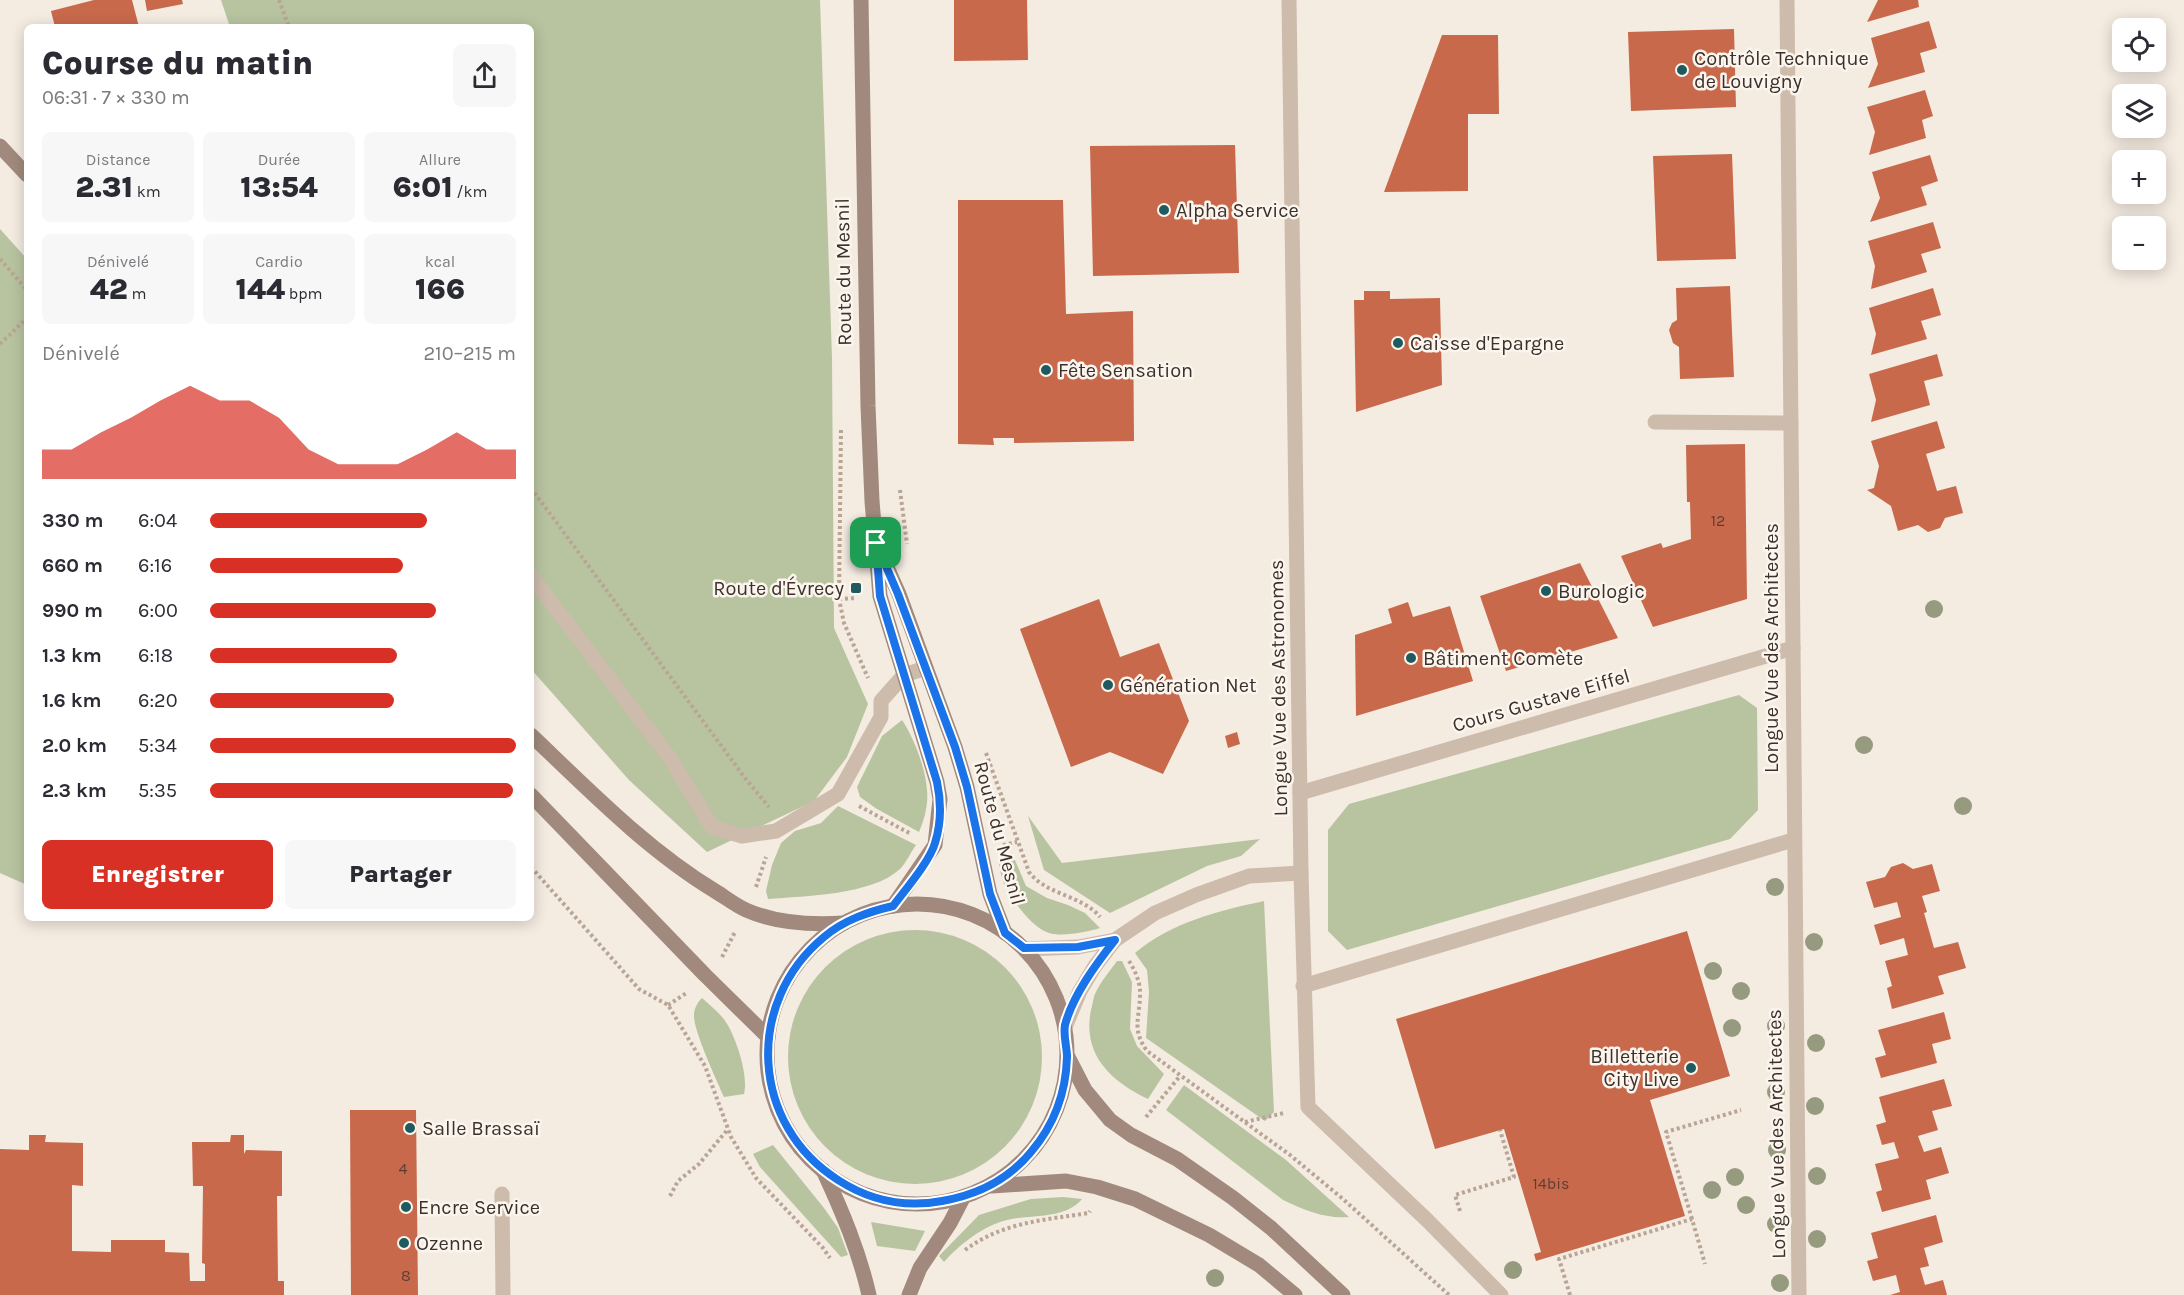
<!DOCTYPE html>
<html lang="fr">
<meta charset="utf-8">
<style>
body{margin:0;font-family:Karla,sans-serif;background:#f7f7f7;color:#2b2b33;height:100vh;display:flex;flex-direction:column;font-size:22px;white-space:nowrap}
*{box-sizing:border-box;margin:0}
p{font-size:20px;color:#7c7c81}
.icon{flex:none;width:33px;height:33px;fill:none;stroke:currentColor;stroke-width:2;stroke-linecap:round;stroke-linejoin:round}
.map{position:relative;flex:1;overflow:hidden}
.sheet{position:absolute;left:24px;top:24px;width:510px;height:897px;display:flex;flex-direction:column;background:#fff;border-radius:9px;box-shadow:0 3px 15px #0003}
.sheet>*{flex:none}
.controls{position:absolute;left:2112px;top:18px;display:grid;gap:12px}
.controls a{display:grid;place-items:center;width:54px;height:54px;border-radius:9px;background:#fff;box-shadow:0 3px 15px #0003;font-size:30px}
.pin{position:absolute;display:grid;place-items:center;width:51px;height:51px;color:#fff;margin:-26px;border-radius:12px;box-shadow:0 3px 9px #0006}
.round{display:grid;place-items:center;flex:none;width:63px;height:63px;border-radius:9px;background:#f7f7f7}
.overview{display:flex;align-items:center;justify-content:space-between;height:102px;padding:0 18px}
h1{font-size:33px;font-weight:800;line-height:45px}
.stats{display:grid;grid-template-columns:repeat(3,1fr);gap:9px;height:102px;padding:6px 18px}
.stats div{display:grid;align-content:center;border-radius:9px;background:#f7f7f7;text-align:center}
.stats b{font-size:30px;font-weight:800}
.stats small{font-size:16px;font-weight:400}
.stats p{font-size:16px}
.chart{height:168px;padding:12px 18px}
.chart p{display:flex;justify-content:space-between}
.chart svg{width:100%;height:108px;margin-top:6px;fill:#d93025;opacity:.7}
.button{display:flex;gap:12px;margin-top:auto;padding:12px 18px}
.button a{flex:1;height:69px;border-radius:9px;background:#d93025;color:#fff;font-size:24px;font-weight:800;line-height:69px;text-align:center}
.button a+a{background:#f7f7f7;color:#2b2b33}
ul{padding:0 18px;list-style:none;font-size:20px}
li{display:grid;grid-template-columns:96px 72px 1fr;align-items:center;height:45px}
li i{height:15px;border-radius:8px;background:#d93025}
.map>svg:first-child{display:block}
</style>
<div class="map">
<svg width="2184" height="1295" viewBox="0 0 2184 1295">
<rect width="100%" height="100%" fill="#f4ebe1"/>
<g fill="#b8c4a0">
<path d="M221,0H820L832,358L834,628L868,704L847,757L814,801L707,852L629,780L531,669V27H230Z"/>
<path d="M0,229L27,259V885L0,873Z"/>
<path d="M1739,695L1757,708L1758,810L1730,839L1347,950L1328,931V830L1349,804Z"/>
<path d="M902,720C916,741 932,783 926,809C925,817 922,824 919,832L877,809L860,797L857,787L882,736Z"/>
<path d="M838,806L916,845C911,852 906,863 900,869C872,895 805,896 768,899L766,891L772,865L781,843L795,831L821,823Z"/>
<path d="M1028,816L1062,863L1260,839L1241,856L1207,866L1110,913L1044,870Z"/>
<path d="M1012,853L1026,886L1047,898L1068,905L1085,913L1100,928C1087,932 1063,937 1049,933C1032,928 1013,901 1005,886C1001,878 1000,868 998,859Z"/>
<path d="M1264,901L1274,1112L1265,1121L1146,1038L1149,992L1147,970L1135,953C1172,922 1218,911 1264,901Z"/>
<circle cx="915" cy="1057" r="127"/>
<path d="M1117,961H1122L1132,982L1130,1029L1137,1046L1164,1074L1148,1099C1110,1081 1082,1054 1091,1010C1093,1004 1093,997 1096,992C1101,981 1110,971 1117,961Z"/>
<path d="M702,998C709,1004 717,1011 723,1018C735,1033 749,1075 744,1094L724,1097C717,1081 693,1030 694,1015C694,1008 698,1002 702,998Z"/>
<path d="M1184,1085L1286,1160L1349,1217C1325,1219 1304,1210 1283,1200L1166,1110Z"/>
<path d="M773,1145L824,1208L838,1228L848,1255L841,1257L760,1167L753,1154Z"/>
<path d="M1063,1197L1082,1199C1065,1220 1031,1214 1007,1220C983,1226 960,1244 944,1262L939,1256L979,1215L1031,1199Z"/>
<path d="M871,1222L925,1231L915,1251L877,1246Z"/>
</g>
<g fill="#c8694b">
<path d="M94,0H132L139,27H55L51,11Z"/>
<path d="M145,0H182L183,4L147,11Z"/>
<path d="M954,0H1027L1028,60L954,61Z"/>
<path d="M1878,0H1918L1919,7L1867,22Z"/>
<path d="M1929,21L1937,48L1920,53L1925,72L1868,88L1878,64L1871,38Z"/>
<path d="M1734,29L1736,107L1631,111L1628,32Z"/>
<path d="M1442,35H1498L1499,114H1468V191L1384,192Z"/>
<path d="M1925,90L1933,116L1922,120L1926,138L1869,155L1875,132L1867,107Z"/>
<path d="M1235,145L1239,273L1093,276L1090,146Z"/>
<path d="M1732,154L1736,259L1657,261L1653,156Z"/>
<path d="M1930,155L1938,181L1921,187L1927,205L1870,222L1880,198L1872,172Z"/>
<path d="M958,200H1063L1066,314L1133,311L1134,441L1014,443V438H993L994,445L958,444Z"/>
<path d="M1933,222L1941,248L1921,254L1927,272L1871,289L1875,266L1868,241Z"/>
<path d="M1730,286L1734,377L1680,379L1679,347L1673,343L1669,330L1672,323L1677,320L1676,288Z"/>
<path d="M1933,288L1941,315L1921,321L1927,339L1871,355L1876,334L1869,308Z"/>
<path d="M1364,291H1390V299L1440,298L1442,385L1356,412L1354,300H1364Z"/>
<path d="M1937,354L1943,376L1924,381L1930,405L1871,422L1876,400L1869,374Z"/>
<path d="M1937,421L1945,448L1926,454L1937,491L1956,486L1963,513L1945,518L1940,528L1928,532L1918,525L1898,531L1891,506L1867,490L1874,488L1879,466L1871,441Z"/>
<path d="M1745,444L1747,599L1653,627L1621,556L1661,543L1663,548L1691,539L1690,502H1687L1686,445Z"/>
<path d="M1580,563L1618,638L1506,671L1480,596Z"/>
<path d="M1099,599L1120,657L1159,643L1189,721L1163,774L1110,752L1071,767L1020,629Z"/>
<path d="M1408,602L1413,617L1450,606L1473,681L1356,716L1355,635L1392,623L1388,609Z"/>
<path d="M1237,732L1240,744L1228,748L1225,736Z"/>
<path d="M1903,863L1913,869L1932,864L1940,891L1922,896L1927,912L1924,913L1934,948L1958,942L1966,968L1938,976L1944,994L1892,1009L1887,988L1892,986L1885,961L1908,955L1904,938L1880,945L1874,925L1901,917L1897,902L1874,908L1866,882L1885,877L1891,867Z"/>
<path d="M1687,931L1730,1076L1650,1100L1685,1216L1536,1261L1534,1254L1541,1252L1504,1129L1435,1149L1396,1019Z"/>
<path d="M1944,1012L1951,1039L1932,1044L1937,1063L1881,1078L1875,1058L1886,1055L1878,1030Z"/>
<path d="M1944,1079L1952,1106L1932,1111L1938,1130L1918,1136L1924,1152L1941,1147L1949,1173L1926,1180L1931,1199L1882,1212L1876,1192L1882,1190L1875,1164L1899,1158L1894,1142L1882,1145L1876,1125L1886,1122L1879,1097Z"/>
<path d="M350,1110H416L418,1295H351Z"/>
<path d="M29,1135H46L45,1142L83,1143V1186L72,1185V1251L111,1252V1240H165V1252L189,1253L190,1281H205V1264L202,1263L203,1186H193L192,1142H230L231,1135H244V1154L246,1150L282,1151V1196H277L278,1281H284V1295H0V1149L29,1150Z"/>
<path d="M1936,1215L1943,1242L1924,1248L1929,1266L1920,1268L1925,1285L1943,1280L1947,1295H1890L1900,1292L1896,1275L1873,1281L1867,1261L1878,1258L1871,1233Z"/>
</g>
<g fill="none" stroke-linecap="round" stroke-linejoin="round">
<g stroke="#b9a596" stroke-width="4" stroke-dasharray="3 3" stroke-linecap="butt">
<path d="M279,0L289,27"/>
<path d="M0,259L27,290"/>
<path d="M0,344L27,318"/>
<path d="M841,430L839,599L844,623L868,678"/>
<path d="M531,488L745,778L769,807"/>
<path d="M900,490L907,544"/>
<path d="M839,599L857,598"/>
<path d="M986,753L1029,872C1046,895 1082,895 1100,917"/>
<path d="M859,806L911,834"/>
<path d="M1003,845L1017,842"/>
<path d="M531,867L639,989L668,1005L705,1066L731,1137L756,1178L823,1248L830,1258"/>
<path d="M756,887L766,857"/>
<path d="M722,957L735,932"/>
<path d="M1129,961C1136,972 1141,984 1140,997C1139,1020 1132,1030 1147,1051L1290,1155L1343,1199L1449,1295"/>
<path d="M668,1005L688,992"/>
<path d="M1146,1117L1180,1076"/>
<path d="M1245,1122L1284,1113"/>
<path d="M670,1196L678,1181L699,1164L728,1129"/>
<path d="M1460,1211L1455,1195L1514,1177L1500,1130"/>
<path d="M1692,1219L1666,1132L1741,1110"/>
<path d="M965,1250C1003,1222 1044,1220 1089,1213L1090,1211"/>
<path d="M1570,1295L1559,1259L1692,1219L1705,1264"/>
</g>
<path stroke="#cdbbac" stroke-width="15" d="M1655,422L1791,423"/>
<g stroke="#cdbbac" stroke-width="15">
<path d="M1289,0L1301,873L1308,1107L1428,1221L1501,1295"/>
<path d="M1787,0L1799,1295"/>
<path d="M531,576L670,758L712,827L742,836L776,831L838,794L881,717V701L904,675L926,668"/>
<path d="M1300,793L1793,648"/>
<path d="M1024,949L1078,947L1115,940"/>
<path d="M1303,986L1793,840"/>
<path d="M1065,1027L1080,991L1095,966L1115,940L1155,913L1196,895L1249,876L1301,873"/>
<path d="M502,1194L503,1295"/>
</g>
<g stroke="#a18a7d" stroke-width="15">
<path d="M861,0L868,406L872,501L880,596L937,782L940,799L935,845L893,906"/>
<path d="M0,146L27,175"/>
<path d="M881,554L899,594L955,747L967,787L990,894L1005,933"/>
<path d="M531,735C589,790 646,849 715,891C725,897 735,905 746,910C775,923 813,925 844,923"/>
<path d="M531,795L705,975L768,1037"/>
<circle cx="917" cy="1054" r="150"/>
<path d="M1068,1057L1085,1090L1110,1120L1131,1135L1177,1159L1233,1198L1271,1228L1343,1295"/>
<path d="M823,1170C842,1211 859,1251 869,1295"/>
<path d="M992,1186L1066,1181L1097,1187L1135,1199L1209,1235L1259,1265L1295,1295"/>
<path d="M909,1295L920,1268L950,1223L963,1198"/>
</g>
</g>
<g fill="#969b7f">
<circle cx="1934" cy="609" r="9"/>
<circle cx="1864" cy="745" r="9"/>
<circle cx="1963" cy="806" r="9"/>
<circle cx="1775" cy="887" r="9"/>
<circle cx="1814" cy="942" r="9"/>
<circle cx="1713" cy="971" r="9"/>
<circle cx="1741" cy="991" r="9"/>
<circle cx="1776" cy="1026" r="9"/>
<circle cx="1732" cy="1028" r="9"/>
<circle cx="1816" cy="1043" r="9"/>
<circle cx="1776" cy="1092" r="9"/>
<circle cx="1815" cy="1106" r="9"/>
<circle cx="1777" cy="1150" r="9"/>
<circle cx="1817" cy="1176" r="9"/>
<circle cx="1735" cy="1177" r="9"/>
<circle cx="1712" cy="1190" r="9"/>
<circle cx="1746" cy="1205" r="9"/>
<circle cx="1776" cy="1224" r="9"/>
<circle cx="1817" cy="1239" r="9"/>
<circle cx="1513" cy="1270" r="9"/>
<circle cx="1215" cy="1278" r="9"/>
<circle cx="1780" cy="1283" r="9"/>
</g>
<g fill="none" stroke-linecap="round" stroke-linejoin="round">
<g stroke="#fff" stroke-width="12">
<path id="route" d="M876,543L898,594L955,747L967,787L990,894L1005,933L1024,948L1078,947L1115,940C1096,964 1073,995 1065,1025C1063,1035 1067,1047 1067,1057C1066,1092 1054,1125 1031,1152C1008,1180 977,1195 942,1201C905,1208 869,1200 838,1180C751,1125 744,1003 824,937C844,920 868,912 893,906C905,890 930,861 935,843C941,824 941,801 937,782L880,596Z"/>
</g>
<use href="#route" stroke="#1a73e8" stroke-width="8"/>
</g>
<g fill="#1f5a5e" stroke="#fbf5ee" stroke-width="2">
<circle cx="1682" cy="70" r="6"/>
<circle cx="1164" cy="210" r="6"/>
<circle cx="1398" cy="343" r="6"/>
<circle cx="1046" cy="370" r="6"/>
<rect x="850" y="582" width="12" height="12" rx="3"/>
<circle cx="1546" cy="591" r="6"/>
<circle cx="1411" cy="658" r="6"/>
<circle cx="1108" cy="685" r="6"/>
<circle cx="1691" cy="1068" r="6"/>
<circle cx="410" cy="1128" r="6"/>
<circle cx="406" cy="1207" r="6"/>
<circle cx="404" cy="1243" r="6"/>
</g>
<g text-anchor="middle" stroke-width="5" stroke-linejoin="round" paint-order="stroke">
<g font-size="16" fill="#5e3e33">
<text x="1718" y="526">12</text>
<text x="403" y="1174">4</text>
<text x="1551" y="1189">14bis</text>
<text x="406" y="1281">8</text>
</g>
<g font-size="20" fill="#3b302b" stroke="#fbf5ee" text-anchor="start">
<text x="1694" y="65">Contrôle Technique<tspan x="1694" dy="23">de Louvigny</tspan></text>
<text x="1176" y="217">Alpha Service</text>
<text x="1410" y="350">Caisse d'Epargne</text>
<text x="1058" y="377">Fête Sensation</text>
<text x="844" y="595" text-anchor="end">Route d'Évrecy</text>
<text x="1558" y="598">Burologic</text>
<text x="1423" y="665">Bâtiment Comète</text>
<text x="1120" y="692">Génération Net</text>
<text x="1679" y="1063" text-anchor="end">Billetterie<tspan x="1679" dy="23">City Live</tspan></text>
<text x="422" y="1135">Salle Brassaï</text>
<text x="418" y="1214">Encre Service</text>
<text x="416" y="1250">Ozenne</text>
</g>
<g font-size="20" fill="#3b302b" stroke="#fbf5ee">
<text transform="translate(843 272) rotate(-91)" y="7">Route du Mesnil</text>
<text transform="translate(1771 648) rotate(-90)" y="7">Longue Vue des Architectes</text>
<text transform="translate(1278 688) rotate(-91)" y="7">Longue Vue des Astronomes</text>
<text transform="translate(1541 700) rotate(-16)" y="7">Cours Gustave Eiffel</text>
<text transform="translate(1000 833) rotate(75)" y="7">Route du Mesnil</text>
<text transform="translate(1776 1134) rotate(-91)" y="7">Longue Vue des Architectes</text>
</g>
</g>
</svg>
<div class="controls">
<a><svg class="icon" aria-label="locate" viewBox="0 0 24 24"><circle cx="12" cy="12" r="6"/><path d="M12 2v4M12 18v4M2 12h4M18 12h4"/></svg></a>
<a><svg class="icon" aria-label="layers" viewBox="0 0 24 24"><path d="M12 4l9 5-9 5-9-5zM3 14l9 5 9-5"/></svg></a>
<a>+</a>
<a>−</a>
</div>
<div class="pin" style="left:876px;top:543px;background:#1e9e55"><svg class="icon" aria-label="arrive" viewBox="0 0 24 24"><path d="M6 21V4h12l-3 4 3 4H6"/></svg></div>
<section class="sheet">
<div class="overview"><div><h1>Course du matin</h1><p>06:31 · 7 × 330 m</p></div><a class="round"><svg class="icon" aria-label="share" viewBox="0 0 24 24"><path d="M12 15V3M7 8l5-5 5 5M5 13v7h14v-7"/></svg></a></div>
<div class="stats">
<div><p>Distance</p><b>2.31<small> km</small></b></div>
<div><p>Durée</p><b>13:54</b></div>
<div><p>Allure</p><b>6:01<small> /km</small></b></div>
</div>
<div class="stats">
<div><p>Dénivelé</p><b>42<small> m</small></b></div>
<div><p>Cardio</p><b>144<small> bpm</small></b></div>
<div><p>kcal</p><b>166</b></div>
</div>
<div class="chart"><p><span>Dénivelé</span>210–215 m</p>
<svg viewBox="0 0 160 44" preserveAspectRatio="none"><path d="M0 44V32L10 32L20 25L30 19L40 12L50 6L60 12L70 12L80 19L90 32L100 38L110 38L120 38L130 32L140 25L150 32L160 32V44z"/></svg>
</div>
<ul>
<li><b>330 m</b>6:04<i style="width:71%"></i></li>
<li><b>660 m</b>6:16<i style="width:63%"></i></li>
<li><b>990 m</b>6:00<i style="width:74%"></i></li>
<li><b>1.3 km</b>6:18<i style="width:61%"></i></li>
<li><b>1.6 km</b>6:20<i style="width:60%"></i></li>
<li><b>2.0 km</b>5:34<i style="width:100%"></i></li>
<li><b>2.3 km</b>5:35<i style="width:99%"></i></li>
</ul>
<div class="button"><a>Enregistrer</a><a>Partager</a></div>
</section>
</div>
